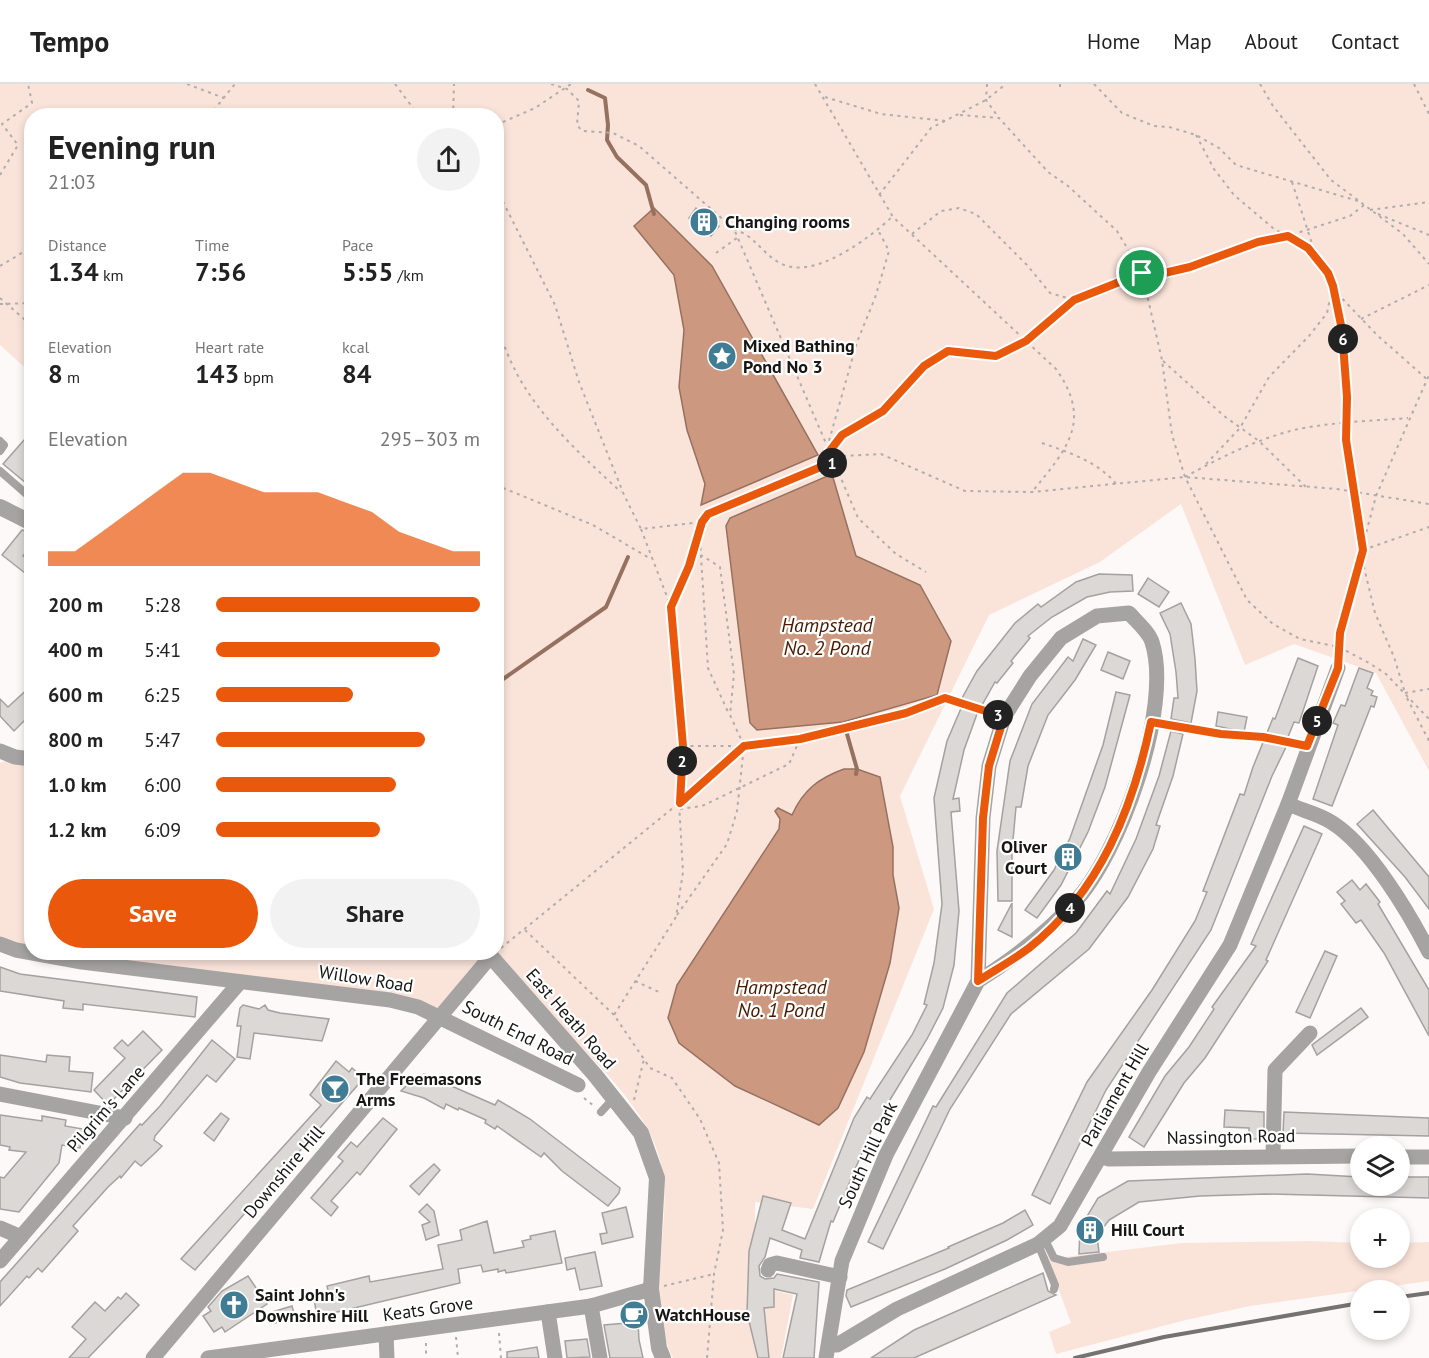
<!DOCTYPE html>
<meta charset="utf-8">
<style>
body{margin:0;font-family:"PT Sans",sans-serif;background:#f2f2f2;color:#222;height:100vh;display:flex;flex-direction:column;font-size:22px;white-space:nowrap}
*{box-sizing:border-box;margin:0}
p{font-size:20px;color:#767676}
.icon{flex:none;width:33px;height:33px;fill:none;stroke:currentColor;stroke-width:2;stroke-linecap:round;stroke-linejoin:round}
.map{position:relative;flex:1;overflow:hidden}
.details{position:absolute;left:24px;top:24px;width:480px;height:852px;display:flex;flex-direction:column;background:#fff;border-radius:24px;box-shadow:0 3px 9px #0003}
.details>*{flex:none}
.tools{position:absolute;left:1350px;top:1052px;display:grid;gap:12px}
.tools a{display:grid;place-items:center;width:60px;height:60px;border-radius:50%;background:#fff;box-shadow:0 3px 9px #0003;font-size:30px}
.pin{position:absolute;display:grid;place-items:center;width:51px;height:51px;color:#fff;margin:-26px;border:3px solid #fff;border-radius:50%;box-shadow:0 2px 6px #0007}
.km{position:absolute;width:30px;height:30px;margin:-15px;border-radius:50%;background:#222;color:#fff;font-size:16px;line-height:30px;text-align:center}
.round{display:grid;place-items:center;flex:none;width:63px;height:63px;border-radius:32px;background:#f2f2f2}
.head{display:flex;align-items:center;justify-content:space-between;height:102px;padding:0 24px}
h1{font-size:33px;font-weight:700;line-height:45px}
.metrics{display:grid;grid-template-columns:repeat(3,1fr);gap:9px;height:102px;padding:6px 24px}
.metrics div{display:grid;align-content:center}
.metrics b{font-size:26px;font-weight:700}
.metrics small{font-size:16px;font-weight:400}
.metrics p{font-size:16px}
.chart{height:168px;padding:12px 24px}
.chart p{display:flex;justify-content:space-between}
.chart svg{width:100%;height:108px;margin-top:6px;fill:#ea580c;opacity:.7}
.primary-button{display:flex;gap:12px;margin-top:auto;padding:12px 24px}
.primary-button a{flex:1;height:69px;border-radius:36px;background:#ea580c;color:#fff;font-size:24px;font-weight:700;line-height:69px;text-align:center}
.primary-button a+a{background:#f2f2f2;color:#222}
ul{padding:0 24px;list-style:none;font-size:20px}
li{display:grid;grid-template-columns:96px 72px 1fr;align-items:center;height:45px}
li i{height:15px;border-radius:8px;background:#ea580c}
header{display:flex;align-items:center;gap:36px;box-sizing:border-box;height:84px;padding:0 30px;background:#fff;border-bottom:2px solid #e0e0e0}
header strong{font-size:28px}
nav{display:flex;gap:33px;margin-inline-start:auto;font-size:21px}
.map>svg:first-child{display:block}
</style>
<header>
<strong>Tempo</strong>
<nav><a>Home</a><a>Map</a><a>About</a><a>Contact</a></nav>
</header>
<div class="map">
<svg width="1429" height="1274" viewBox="0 0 1429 1274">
<rect width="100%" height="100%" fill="#fdf9f8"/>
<g fill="#fae4da">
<path d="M0,0H1429V687L1376,589L1294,560L1245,581L1181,420L1100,478L989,531L900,712L934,825L813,1125L755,1118V1202L793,1211L781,1274H673C646,1218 668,1156 664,1097C659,1036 605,989 566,947C543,922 521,896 499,871L491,872L440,931L390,916L82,878L16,866L0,860V679L15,673L31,675L32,868H496V32H32L31,289L0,261Z"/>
<path d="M1311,1157L1360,1159V1173H1400V1159L1429,1158V1197L1250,1222L1186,1236L1056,1270L1049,1248L1071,1239L1046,1171L1057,1174L1182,1159Z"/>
</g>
<g fill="#cd9880" stroke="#967160" stroke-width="1.5">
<path d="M654,124L712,182L818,371L701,421L705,400L687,346L679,303L684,246L674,191L634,142Z"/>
<path d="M832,390L856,472L920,501L951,557L937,611L843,638L757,646L750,639L726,442L730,434Z"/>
<path d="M844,685H857L880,693L893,763V791L899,824L890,879L864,968L838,1024L819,1041L735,1002L679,959L668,934L677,901L779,745L780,735L775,727L778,724L792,731C803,706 819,694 844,685Z"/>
</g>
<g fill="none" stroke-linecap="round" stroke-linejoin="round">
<g stroke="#967160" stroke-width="4">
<path d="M588,6L605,14L608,41L607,56L617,73L646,101L654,130"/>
<path d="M496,600L606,523L628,473"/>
<path d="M847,650L857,685L856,690"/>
</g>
</g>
<g fill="#dbd8d6" stroke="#a4a19f" stroke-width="1.5">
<path d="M696,124L719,142L711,152L689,134Z"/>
<path d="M32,347V404L3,380Z"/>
<path d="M22,446L32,449L27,457L32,461L23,472L32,479L25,489L2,471Z"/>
<path d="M1099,490L1132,491L1133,507L1110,508L1087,513L1052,533L1028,552L1030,554L1011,577L1013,579L997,599L995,598L977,630L964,666L953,715L959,714L960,727L951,728L959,827L954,881L943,924L927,955L885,1024L887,1026L874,1046L872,1045L833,1138L831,1137L819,1178L800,1174L802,1166L770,1154L765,1173L759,1182L760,1192L765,1195L774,1194L777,1190L819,1198L814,1274H783L797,1210L774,1205V1223L764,1224L769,1274H758L747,1229L749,1167L763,1112L791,1119L782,1146L805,1155L854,1034L867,1013L870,1015L912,951L927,921L924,920L934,879L942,820L934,714L947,657L965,615L962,614L977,587L1015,539L1038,520L1041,523L1076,498Z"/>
<path d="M1148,494L1169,508L1159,523L1138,510Z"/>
<path d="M1181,519L1191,540L1195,575L1197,607L1191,639L1171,635L1174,614H1178L1176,588L1170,550L1160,529Z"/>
<path d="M1083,555L1096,561L1075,596L1048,631L1028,682L1021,723H1016L1012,767V817H998L997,767L1010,677L1032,620L1068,573L1073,577Z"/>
<path d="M1108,568L1130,577L1123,595L1101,586Z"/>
<path d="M1298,574L1318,582L1299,639L1294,638L1286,658L1288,659L1272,692L1211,846L1106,1006L1050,1120L1032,1111L1087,998L1152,906L1195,837L1207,808L1203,807L1240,710L1244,711L1253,683L1273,634L1275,635Z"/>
<path d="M1359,584L1373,589L1367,604L1373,607L1371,611L1377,613L1374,623L1371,622L1332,722L1313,715L1338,641L1333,639L1341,621L1345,622Z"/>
<path d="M32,601V629L14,647L0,632V615L8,623Z"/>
<path d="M1116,608L1130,611L1105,703L1088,748L1061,801L1037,834L1025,826L1054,786L1070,754L1103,661Z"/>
<path d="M1218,628L1247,633L1244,648L1216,642Z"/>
<path d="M1171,647L1183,650L1173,692L1156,741L1160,742L1153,765L1128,813L1089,865L1011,930L950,1025L883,1165L868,1158L933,1022L936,1023L1007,909L1076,849L1107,807L1110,810L1136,755L1159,692Z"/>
<path d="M1373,726L1429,793V825L1405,793L1357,740Z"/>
<path d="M1304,742L1322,750L1266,876L1268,877L1205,974L1184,999L1144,1063L1129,1053L1165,992L1189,963L1214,925L1212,923L1256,862L1251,860Z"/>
<path d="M1352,796L1360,806L1366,800L1380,818L1378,820L1429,906V952L1384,869L1361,836L1356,839L1341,820L1345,817L1337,808Z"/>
<path d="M1012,819V853L998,846Z"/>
<path d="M1325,867L1337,872L1310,934L1296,928Z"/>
<path d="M0,883L20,890L197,913L195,933L83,920V926L63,924L64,917L0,907Z"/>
<path d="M243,921L259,925L265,921L268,926L280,929L329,935L322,957L254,949L250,975L237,973L241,942H237L240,924Z"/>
<path d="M1361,924L1368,933L1317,971L1312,961Z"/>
<path d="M143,947L162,966L108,1021L94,1006L125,974L114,964L122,956L128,962Z"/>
<path d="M212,956L235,975L216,998L207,991L155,1052L154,1056L162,1062L154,1070L141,1082L135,1077L121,1094L120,1092L108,1103L73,1142L78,1147L42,1188L38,1184L29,1194L27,1192L0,1222V1198L140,1040L142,1041L160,1022Z"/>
<path d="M0,971L46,978L47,971L70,973L69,987L93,989L91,1008L20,999L0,993Z"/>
<path d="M336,977L349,988L352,984L364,994L195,1186L181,1175L321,1021L310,1011Z"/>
<path d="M424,990L495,1021L498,1016L530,1035L620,1104L619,1109L608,1122L562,1087L544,1069L541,1073L497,1042L495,1045L485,1039L486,1036L459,1024L458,1026L446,1020L444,1025L424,1014L401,1007L414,994L418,997Z"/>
<path d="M1225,1026L1264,1028V1055H1249V1044L1224,1043Z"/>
<path d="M1284,1028L1429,1034V1052L1283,1049Z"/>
<path d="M221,1029L229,1035L214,1057L204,1049Z"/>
<path d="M0,1031L42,1037V1032L66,1036L65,1042L83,1045L80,1064L62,1061L59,1079L19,1128L0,1125V1093L4,1094L26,1068L9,1066L10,1063L0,1061Z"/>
<path d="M383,1034L397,1045L360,1091L357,1088L331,1117L338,1123L331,1132L311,1114L343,1077L338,1073L351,1058L357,1063Z"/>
<path d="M434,1080L440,1086L419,1111L410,1102Z"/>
<path d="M1307,1090L1360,1093V1101H1400V1093H1429V1114L1266,1110L1200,1112L1139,1118L1109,1136L1097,1152L1099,1168L1079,1170L1080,1144L1098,1114L1128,1097Z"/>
<path d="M427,1120L434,1127L439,1151L426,1156L422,1141L430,1138L419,1128Z"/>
<path d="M626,1123L633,1153L602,1160L600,1150L607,1149L602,1129Z"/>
<path d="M1025,1126L1033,1141L1007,1156L945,1185L851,1223L846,1212L847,1206L949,1164L948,1163L1003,1139Z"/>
<path d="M487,1137L494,1169L524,1163L522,1157L531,1155L530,1152L555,1147L562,1179L506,1189L505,1186L498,1188V1185L483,1188L481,1181L458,1185L460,1199L333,1229L334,1231L322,1234L320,1225L316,1226L313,1210L328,1207L327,1202L369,1192L370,1198L443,1185L438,1161L462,1156L460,1146Z"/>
<path d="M595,1168L602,1202L580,1206L575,1184L567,1186L565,1174Z"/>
<path d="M1043,1189L1048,1207L1056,1211L914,1274H871L914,1246Z"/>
<path d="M248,1192L267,1220L225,1248L222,1243L214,1248L203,1232L211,1227L208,1223L222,1207Z"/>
<path d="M126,1209L139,1221L88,1274H69L86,1255L72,1243L95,1218L105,1227L118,1213L121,1215Z"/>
<path d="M292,1222L295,1233L275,1239L272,1228Z"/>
<path d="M638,1238L639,1256L643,1274H610L604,1241Z"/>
<path d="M587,1255L590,1273L567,1274L565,1257Z"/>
<path d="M537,1263L539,1274H507V1268Z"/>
</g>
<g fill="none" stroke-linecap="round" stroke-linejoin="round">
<g stroke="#b0adac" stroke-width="2" stroke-dasharray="3 4.5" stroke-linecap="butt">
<path d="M187,0L224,14"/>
<path d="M395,0L419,32"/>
<path d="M551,0L567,5L579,17L577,41L582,47L613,49L639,62L734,145L858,434L896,470L926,488"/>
<path d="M815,0L893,133L1056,285C1093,337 1067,365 1032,408"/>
<path d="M987,0L986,16L999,34"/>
<path d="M1094,0L1122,29L1154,42L1169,43L1196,51L1219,64L1236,81L1358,117"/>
<path d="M1260,0L1273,22L1331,96L1403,150L1429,180"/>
<path d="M1414,0L1429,30"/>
<path d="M1060,3V0"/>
<path d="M825,13L881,30L946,37"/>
<path d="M960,31L999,34L1048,88L1068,102L1117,147L1142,189L1162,276L1172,351L1185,393L1247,516L1273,540L1300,555L1339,563L1369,579L1386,590L1429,635"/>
<path d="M209,32L235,0"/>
<path d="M453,32L454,0"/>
<path d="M496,41L535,24L571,0"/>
<path d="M1196,51L1214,85L1234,111L1273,144L1308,164L1328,189L1334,206L1377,251L1429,297"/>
<path d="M0,91L18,61L2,40L32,19L28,0"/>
<path d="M1292,98L1316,172"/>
<path d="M496,104L555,221L579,298L624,411L641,445L702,438"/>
<path d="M879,111L931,44L986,16L1006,0"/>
<path d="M1370,126L1429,118"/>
<path d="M1378,130L1429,151"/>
<path d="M734,145C756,153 760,167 778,178C812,199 869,154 892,133"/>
<path d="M912,150L941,127L959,124L976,130L1027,181L1050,209L1074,216"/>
<path d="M716,169L737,154"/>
<path d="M0,182L32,163"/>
<path d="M1333,206L1344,270L1346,356L1363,466L1429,443"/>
<path d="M0,214L32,242"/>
<path d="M0,220L32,219"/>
<path d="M1361,235L1429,201"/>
<path d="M496,242C503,258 509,275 517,290C542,336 583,373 621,408"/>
<path d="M1163,277L1224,332L1259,357L1307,404"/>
<path d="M1042,359C1068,368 1099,378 1117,401"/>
<path d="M827,364L857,258L875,214L889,167L878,146"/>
<path d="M829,368L842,351L883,327L925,282L948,267L996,272L1026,257L1074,216L1142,189L1160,190L1258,158L1288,152L1350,132L1364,121"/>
<path d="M1206,380L1240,344L1269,293L1309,252L1327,229L1332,205"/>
<path d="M1185,393C1219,374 1255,356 1294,346C1331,338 1370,337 1408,334"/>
<path d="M496,401L593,441L651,475"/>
<path d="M641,445L671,523"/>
<path d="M700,456L708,584L728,628"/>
<path d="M1362,475L1375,529L1394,573L1405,609"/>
<path d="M1339,572V549L1376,412L1429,291"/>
<path d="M1405,609L1429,605"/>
<path d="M1407,614L1429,657"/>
<path d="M1230,650L1296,659"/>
<path d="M683,662H744L800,655L906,629L945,614L990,628"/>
<path d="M680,725L702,722L789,680L800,655"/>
<path d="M677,831L727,760L737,727L744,662L730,631L734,590L720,483L701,471"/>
<path d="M525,846L614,931"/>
<path d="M501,864L679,719L744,662"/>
<path d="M635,897L659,908"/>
<path d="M584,1014L594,1022"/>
<path d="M634,1016L644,975"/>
<path d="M664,1202L714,1190"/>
<path d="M499,1249L501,1274"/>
<path d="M456,1253L458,1274"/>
<path d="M426,1259V1274"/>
<path d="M707,1274L714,1190L723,1146L719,1079L700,1035L672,994L650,984L614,931L676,833L683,788L679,719L683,662L671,523L689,482L702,438L708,430L835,377L842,372L881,370L965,407L1032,408L1185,393L1337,405L1429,420"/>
</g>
<g stroke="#a5a4a3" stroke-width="8">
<path d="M0,357L4,361L0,367"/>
<path d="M0,387L32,415"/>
<path d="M1151,638L1221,650"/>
<path d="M601,1028L613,1015"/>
<path d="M1045,1156L1054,1174L1068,1178L1103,1173"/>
<path d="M1038,1160L1055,1201L1054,1205"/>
</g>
<g stroke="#a5a4a3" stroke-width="15">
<path d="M0,667L15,673L32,675"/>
<path d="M1288,720C1301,726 1319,730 1331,738C1369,761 1409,829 1429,868"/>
<path d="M0,860L16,866L82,878L390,916L418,923L578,1001"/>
<path d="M0,1010L125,1034"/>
<path d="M1273,1072L1275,986L1310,949"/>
<path d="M1102,1073L1109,1075L1360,1072"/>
<path d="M1400,1073H1429"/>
<path d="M0,1144L21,1153"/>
<path d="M0,1177L240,898"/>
<path d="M768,1186L770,1181L777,1179L840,1193"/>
<path d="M591,1222L600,1274"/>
<path d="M548,1228L555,1274"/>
<path d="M386,1250L387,1274"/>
<path d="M830,1260L837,1261L897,1225L1038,1160L1060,1142L1149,988L1230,861L1288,720L1338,584"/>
<path d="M153,1274L491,872"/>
<path d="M208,1274L591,1222L651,1205"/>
<path d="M826,1274L842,1177L886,1071L978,897L983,734L989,682L1004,633L1030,592L1061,554L1097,532L1129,529C1136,537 1149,548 1152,558C1173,623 1120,770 1074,819C1046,850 1014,874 978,897"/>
</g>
<g stroke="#a5a4a3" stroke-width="16">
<path d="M0,423L32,439"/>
<path d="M487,868L595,991L641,1049L657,1094L651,1205L659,1264L663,1274"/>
</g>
<g stroke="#757372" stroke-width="4">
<path d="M1400,1213L1429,1209"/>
<path d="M1075,1274L1164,1253L1360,1219"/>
</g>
</g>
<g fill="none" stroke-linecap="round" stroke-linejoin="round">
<g stroke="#fff" stroke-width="12">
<path id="route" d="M1288,152L1308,164L1328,189L1333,202L1342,246L1347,313L1346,356L1363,466L1340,549L1338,584L1307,662L1263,653L1221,650L1151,638C1133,724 1100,808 1029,864C1013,876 995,886 978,897L983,734L989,682L1004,633L945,614L906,629L800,655L744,662L680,719L683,662L671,523L689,482L702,438L708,430L835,377L829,368L842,351L883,327L924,282L948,267L996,272L1026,257L1074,216L1142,189L1160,190L1190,183L1258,158Z"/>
</g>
<use href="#route" stroke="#ea580c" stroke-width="8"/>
</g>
<defs>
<g id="building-disc" transform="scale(1.5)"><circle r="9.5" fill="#407c94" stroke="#fff"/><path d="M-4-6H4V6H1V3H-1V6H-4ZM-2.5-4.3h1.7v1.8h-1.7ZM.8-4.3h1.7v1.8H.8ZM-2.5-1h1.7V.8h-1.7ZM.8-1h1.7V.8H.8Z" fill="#fff"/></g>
<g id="sight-disc" transform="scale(1.5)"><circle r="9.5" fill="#407c94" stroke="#fff"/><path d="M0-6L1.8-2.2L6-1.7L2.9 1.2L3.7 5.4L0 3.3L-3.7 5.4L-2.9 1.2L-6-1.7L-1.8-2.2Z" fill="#fff"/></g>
<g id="bar-disc" transform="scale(1.5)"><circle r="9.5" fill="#407c94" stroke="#fff"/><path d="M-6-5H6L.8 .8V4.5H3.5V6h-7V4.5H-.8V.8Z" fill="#fff"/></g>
<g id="church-disc" transform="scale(1.5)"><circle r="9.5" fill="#407c94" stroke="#fff"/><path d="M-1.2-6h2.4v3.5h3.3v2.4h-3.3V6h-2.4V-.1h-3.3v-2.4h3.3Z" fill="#fff"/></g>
<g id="cafe-disc" transform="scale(1.5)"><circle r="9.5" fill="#407c94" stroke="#fff"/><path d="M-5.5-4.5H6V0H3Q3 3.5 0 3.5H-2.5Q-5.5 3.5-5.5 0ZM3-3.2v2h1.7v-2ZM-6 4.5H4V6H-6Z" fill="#fff"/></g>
</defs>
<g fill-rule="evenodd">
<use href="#building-disc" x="704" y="138"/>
<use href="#sight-disc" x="722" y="272"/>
<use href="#building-disc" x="1068" y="773"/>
<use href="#bar-disc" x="335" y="1005"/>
<use href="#building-disc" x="1090" y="1146"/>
<use href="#church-disc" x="234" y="1221"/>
<use href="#cafe-disc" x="634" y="1231"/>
</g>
<g text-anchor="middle" stroke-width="4.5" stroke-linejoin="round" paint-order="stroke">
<g font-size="18" font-weight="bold" fill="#171615" stroke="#fff" text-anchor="start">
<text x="725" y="144">Changing rooms</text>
<text x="743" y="268">Mixed Bathing<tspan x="743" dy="21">Pond No 3</tspan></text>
<text x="1047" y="769" text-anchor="end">Oliver<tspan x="1047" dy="21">Court</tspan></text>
<text x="356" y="1001">The Freemasons<tspan x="356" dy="21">Arms</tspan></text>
<text x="1111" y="1152">Hill Court</text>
<text x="255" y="1217">Saint John's<tspan x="255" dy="21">Downshire Hill</tspan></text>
<text x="655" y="1237">WatchHouse</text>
</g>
<g font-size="18" fill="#171615" stroke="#fff">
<text transform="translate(366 895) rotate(9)" y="6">Willow Road</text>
<text transform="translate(571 935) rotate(49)" y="6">East Heath Road</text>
<text transform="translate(518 949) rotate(27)" y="6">South End Road</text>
<text transform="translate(1115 1011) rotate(-60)" y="6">Parliament Hill</text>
<text transform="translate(106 1025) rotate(-49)" y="6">Pilgrim's Lane</text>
<text transform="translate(1231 1053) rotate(-1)" y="6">Nassington Road</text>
<text transform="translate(868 1071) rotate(-65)" y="6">South Hill Park</text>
<text transform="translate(284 1088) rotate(-50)" y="6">Downshire Hill</text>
<text transform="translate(428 1225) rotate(-8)" y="6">Keats Grove</text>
</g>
<g font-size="20" font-style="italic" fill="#491900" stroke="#fff">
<text x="827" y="548">Hampstead<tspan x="827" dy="23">No. 2 Pond</tspan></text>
<text x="781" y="910">Hampstead<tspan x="781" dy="23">No. 1 Pond</tspan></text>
</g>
</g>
</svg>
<div class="tools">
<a><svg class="icon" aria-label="layers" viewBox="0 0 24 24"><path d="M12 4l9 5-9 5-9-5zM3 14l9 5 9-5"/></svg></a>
<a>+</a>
<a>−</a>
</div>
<div class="pin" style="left:1142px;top:189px;background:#1e9e55"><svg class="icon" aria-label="arrive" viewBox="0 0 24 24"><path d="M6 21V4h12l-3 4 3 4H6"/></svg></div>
<b class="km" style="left:832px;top:379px">1</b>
<b class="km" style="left:682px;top:677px">2</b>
<b class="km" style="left:998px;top:631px">3</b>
<b class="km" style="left:1070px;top:824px">4</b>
<b class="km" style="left:1317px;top:637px">5</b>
<b class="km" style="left:1343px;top:255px">6</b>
<section class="details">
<div class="head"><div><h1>Evening run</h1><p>21:03</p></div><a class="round"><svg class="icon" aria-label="share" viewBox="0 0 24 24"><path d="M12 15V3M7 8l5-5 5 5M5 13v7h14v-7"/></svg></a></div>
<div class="metrics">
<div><p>Distance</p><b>1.34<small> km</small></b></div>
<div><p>Time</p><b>7:56</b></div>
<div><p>Pace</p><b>5:55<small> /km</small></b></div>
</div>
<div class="metrics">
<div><p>Elevation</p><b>8<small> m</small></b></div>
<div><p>Heart rate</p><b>143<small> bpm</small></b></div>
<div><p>kcal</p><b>84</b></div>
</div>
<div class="chart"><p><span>Elevation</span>295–303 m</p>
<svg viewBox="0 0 160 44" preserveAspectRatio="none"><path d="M0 44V38L10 38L20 30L30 22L40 14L50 6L60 6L70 10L80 14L90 14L100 14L110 18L120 22L130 30L140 34L150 38L160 38V44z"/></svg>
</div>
<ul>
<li><b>200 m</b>5:28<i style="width:100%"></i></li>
<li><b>400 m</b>5:41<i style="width:85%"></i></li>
<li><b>600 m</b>6:25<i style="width:52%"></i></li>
<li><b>800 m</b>5:47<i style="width:79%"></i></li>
<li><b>1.0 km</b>6:00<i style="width:68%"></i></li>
<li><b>1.2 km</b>6:09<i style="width:62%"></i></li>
</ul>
<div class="primary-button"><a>Save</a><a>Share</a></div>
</section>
</div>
